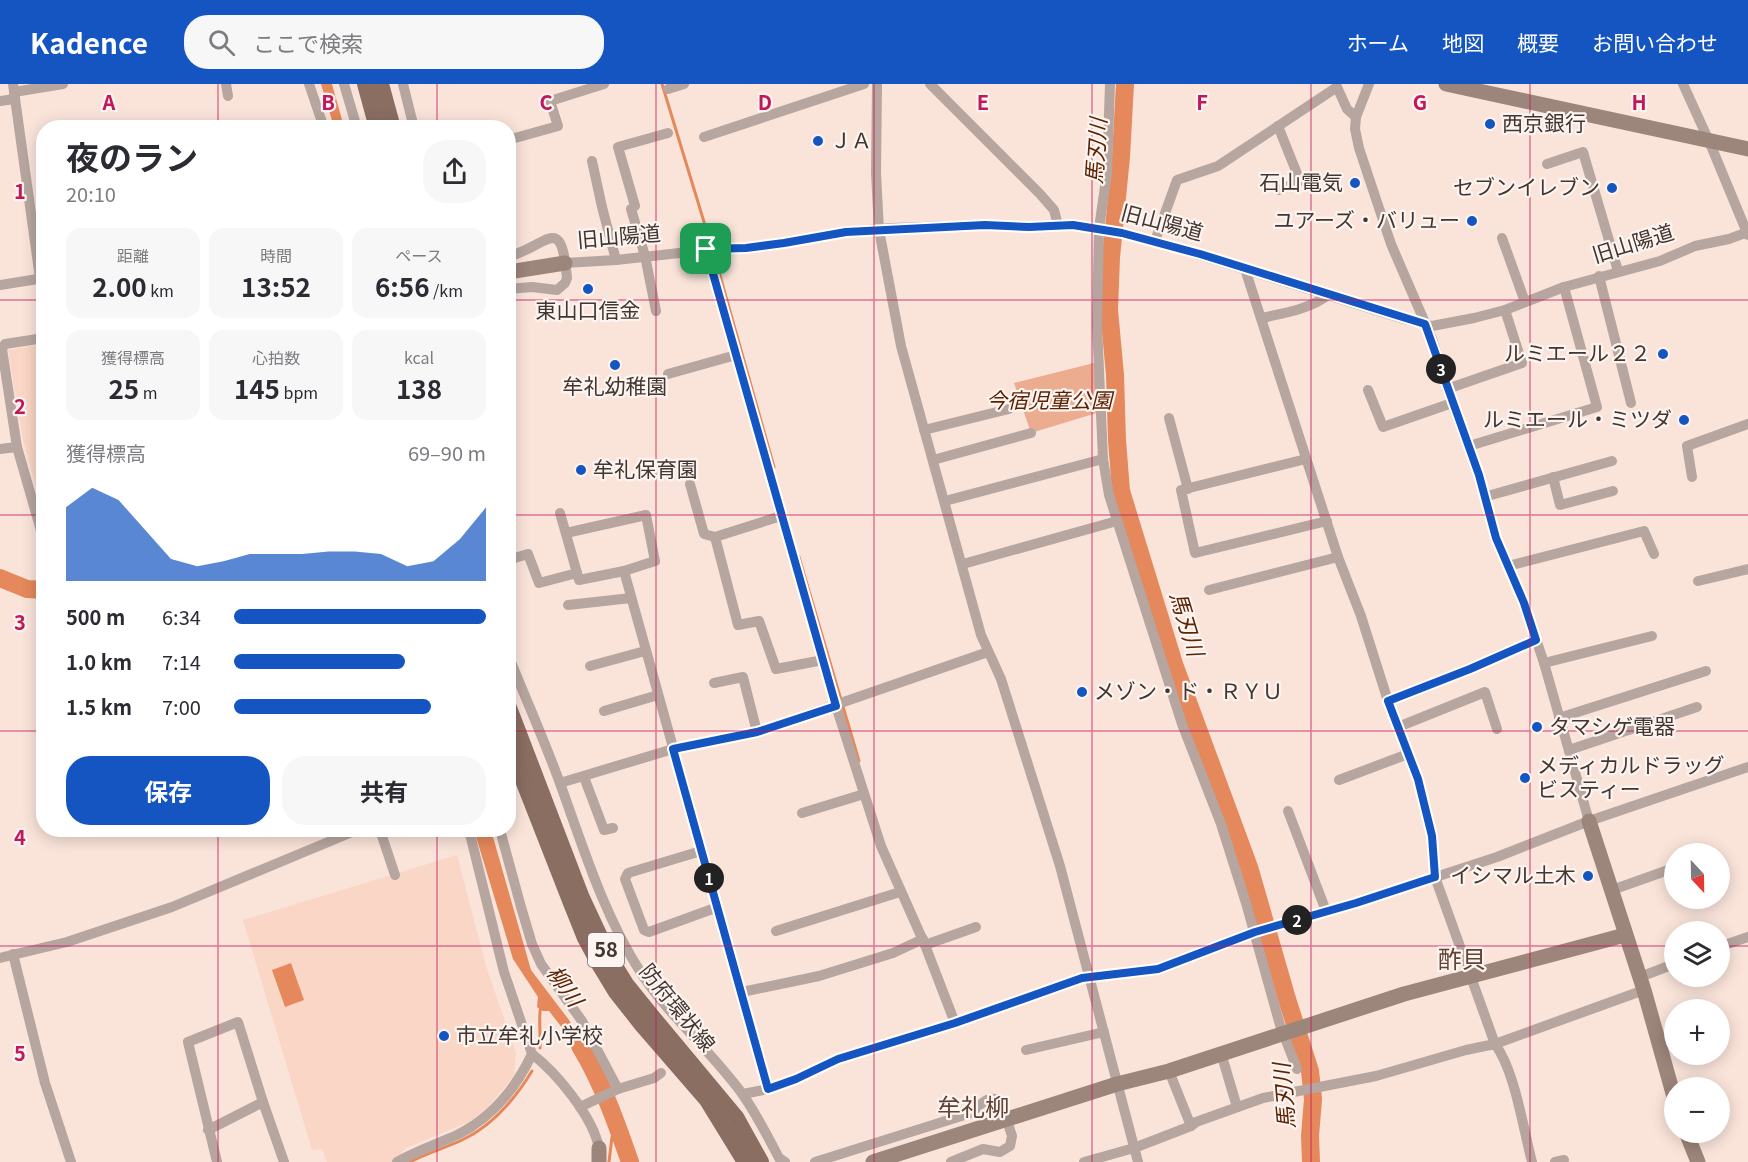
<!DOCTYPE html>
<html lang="ja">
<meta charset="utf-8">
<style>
body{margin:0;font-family:Georgia,"Noto Sans JP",serif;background:#f7f7f7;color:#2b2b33;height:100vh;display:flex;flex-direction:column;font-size:22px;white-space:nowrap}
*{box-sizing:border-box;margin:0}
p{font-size:20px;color:#7c7c81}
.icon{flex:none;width:33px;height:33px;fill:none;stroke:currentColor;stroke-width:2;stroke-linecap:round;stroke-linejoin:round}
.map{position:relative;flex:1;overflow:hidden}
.panel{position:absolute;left:36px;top:36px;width:480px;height:717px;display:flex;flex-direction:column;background:#fff;border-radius:24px;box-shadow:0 3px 15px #0003}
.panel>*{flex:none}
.needle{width:39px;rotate:158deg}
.buttons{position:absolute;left:1664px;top:759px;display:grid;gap:12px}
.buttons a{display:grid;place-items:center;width:66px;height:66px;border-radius:50%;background:#fff;box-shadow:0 3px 15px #0003;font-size:30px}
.pin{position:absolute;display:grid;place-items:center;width:51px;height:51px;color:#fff;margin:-26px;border-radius:12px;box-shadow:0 3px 9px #0006}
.km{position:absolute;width:30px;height:30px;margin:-15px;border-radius:50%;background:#222;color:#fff;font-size:16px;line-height:30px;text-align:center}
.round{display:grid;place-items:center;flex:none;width:63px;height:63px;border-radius:24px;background:#f7f7f7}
.head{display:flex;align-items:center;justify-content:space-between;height:102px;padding:0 30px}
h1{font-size:33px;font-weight:700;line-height:45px}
.figures{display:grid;grid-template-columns:repeat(3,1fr);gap:9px;height:102px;padding:6px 30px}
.figures div{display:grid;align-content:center;border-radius:15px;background:#f7f7f7;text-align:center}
.figures b{font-size:26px;font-weight:700}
.figures small{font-size:16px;font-weight:400}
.figures p{font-size:16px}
.chart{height:168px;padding:12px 30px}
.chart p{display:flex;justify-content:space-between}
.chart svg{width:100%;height:108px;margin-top:6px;fill:#1555c1;opacity:.7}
.button{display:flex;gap:12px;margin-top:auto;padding:12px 30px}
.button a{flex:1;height:69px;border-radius:24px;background:#1555c1;color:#fff;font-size:24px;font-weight:700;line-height:69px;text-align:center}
.button a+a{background:#f7f7f7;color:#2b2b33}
ul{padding:0 30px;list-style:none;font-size:20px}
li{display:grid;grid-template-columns:96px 72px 1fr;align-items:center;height:45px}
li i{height:15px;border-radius:8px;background:#1555c1}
header{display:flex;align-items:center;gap:36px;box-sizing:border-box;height:84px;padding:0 30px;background:#1555c1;color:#fff}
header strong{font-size:28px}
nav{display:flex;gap:33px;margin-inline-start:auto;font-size:21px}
.search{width:420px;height:54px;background:#f7f7f7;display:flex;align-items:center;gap:15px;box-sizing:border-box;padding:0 21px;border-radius:24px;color:#7c7c81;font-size:22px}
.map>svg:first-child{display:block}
</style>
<header>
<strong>Kadence</strong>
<div class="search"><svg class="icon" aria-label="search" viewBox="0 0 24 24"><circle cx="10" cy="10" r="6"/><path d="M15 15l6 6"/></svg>ここで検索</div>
<nav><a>ホーム</a><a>地図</a><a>概要</a><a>お問い合わせ</a></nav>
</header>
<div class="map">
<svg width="1748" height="1078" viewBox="0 0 1748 1078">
<rect width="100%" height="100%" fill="#fae4da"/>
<g fill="#f9d6c5">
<path d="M43,260H44L43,429L23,356L8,266Z"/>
<path d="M457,771L486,882L516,969L514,992L488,1023L471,1037L406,1064L393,1078H327L322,1065L312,1066L243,836Z"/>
</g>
<path fill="#ecac8f" d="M1098,278L1100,328L1031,349L1014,299Z"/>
<g fill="#e5885b">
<path d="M321,0H332L344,43H334Z"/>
<path d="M474,746H491L531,886L569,936L587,966L592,982L549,927H543L537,923L538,913L513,875Z"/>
<path d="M291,879L304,916L285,923L272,886Z"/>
</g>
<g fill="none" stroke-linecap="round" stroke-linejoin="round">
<g stroke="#e5885b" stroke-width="3">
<path d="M662,0L715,174L774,383"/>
<path d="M799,473L859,677"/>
<path d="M540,964C541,951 538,933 541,922"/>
<path d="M410,1078C427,1069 445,1064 462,1056C492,1042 515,1015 532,987"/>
<path d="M609,1078L612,1053L618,1043"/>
</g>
<g stroke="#e5885b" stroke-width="18">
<path d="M1125,0L1121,73L1111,173L1109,226L1115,291L1117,356L1121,407L1174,580L1249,783L1287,915L1310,987L1313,1015L1310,1052L1311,1078"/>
<path d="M0,494L27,505L44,506"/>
<path d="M580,962C602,998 616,1038 630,1078"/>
</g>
<g stroke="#b6a69f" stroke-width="10">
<path d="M13,0L40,194"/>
<path d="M226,0L228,12"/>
<path d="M309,0L324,44"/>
<path d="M344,0L357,44"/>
<path d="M403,0L414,44"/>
<path d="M877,0L876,89L879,146L901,262L981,551L1001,595L1060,782L1138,1078"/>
<path d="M930,0L1040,110L1054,126L1058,141"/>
<path d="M1110,0L1107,89L1099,144L1097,241L1103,375L1109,411L1182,640L1221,740L1246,819L1280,941L1297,985"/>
<path d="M1369,0L1356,33L1355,45L1359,64L1391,160L1432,255L1452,319L1479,391L1496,454L1524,519L1544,579L1589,737"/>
<path d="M1683,0L1709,57L1748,151"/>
<path d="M668,5L684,0"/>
<path d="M14,8L63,0"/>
<path d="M0,17L15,15"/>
<path d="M1278,42L1300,97L1279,106"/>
<path d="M704,53L864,0"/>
<path d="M508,56L558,42L550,17L604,0"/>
<path d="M592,77L602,123L616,176"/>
<path d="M1547,80L1583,68L1618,187"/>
<path d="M1502,154L1525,218"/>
<path d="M1155,157L1177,96L1218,82L1337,3L1347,25L1356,33"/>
<path d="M707,166L836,622L881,762L925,861L955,939"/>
<path d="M508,173C549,161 561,128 567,194L565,199L557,206L532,203L508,205"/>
<path d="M565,179L616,176L707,166L746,164L784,159L846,148L891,144L985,141L1029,143L1073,141L1104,145L1155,157L1404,235L1432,242L1474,234L1505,226L1564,203L1660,177L1695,162L1729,155L1748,148"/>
<path d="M1245,185L1338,473L1361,532L1388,617L1418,695L1432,752L1435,793L1495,960C1515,987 1523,1044 1532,1078"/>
<path d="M1599,192L1631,319"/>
<path d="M0,201L44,194"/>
<path d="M656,227L645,172L631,125L635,122L618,63L668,49"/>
<path d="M1262,234C1284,229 1310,225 1328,211"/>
<path d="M668,290L736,271"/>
<path d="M1447,305L1522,279L1505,226"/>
<path d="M1368,306L1383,343L1452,319"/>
<path d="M1169,334L1188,405"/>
<path d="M924,346L1009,325"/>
<path d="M1469,362L1597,323L1564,203"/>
<path d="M17,363L44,457"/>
<path d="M0,365L17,363L2,265L5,260L44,254"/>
<path d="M1306,375L1181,406L1195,469L1327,437"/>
<path d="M933,376L1031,349"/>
<path d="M1553,393L1560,421L1613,407"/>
<path d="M1692,393L1687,362L1748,340"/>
<path d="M690,400L704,450L715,453L781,432"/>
<path d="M1484,413L1612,377"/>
<path d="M945,417L1103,375"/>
<path d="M560,429L579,496L624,487L655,477L646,431L566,449"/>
<path d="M715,453L738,541L759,537L776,585L823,576"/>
<path d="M508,476L528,470L539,499L577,489"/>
<path d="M963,480L1117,437"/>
<path d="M1508,482L1644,447L1654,470"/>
<path d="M624,487L768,1005"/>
<path d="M1698,497L1748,485"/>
<path d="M1209,506L1338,473"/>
<path d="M568,521L631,514"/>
<path d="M508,571C526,615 545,658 561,702C584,766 604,831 641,889C670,933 713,969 743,1011C757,1031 768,1053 779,1074L785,1078"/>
<path d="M1544,579L1652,552"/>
<path d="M590,582L645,567"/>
<path d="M714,599L743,593L757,648"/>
<path d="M1388,617L1470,585L1536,556"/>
<path d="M604,627L658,611"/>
<path d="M1559,634L1706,587"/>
<path d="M1398,643L1485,608L1497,645"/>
<path d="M1569,666L1697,623"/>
<path d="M584,693L604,746L613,744"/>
<path d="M1339,696L1408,670"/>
<path d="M560,699L673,665L757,648L988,568"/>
<path d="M1288,727L1326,827"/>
<path d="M802,729L864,710"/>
<path d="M380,746L395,791"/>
<path d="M500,746L521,823L532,860L541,880L582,937L618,1005"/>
<path d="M701,767L628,789L625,795L644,846L649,848L718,823"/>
<path d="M1612,806L1674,784"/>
<path d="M776,847L900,808"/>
<path d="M925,861L976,843"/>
<path d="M1719,863L1748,853"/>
<path d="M13,870L45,999L71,1078"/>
<path d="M0,874L67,858L172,823L357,746"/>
<path d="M1640,893L1674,880"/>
<path d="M742,908L819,892L893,869L923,855"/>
<path d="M1026,966L1104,948"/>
<path d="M1221,969L1237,1023"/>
<path d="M532,970C557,989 593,1033 599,1064"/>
<path d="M1169,987L1191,1042"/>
<path d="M743,1010L768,1005L796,995L839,975L955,939L1082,894L1158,885L1255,848L1356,819L1497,773L1589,737L1748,683"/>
<path d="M580,1023L618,1005L654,994L661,989"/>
<path d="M208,1046L263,1018L284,1078"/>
<path d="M217,1078L188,958L238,938L263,1018"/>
<path d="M397,1078C416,1067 437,1060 457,1051C491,1034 516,1004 532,970L504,888L469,746"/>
<path d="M815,1078L971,1029C981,1021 988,1009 1001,1018L1012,1052L1010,1062L1000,1068L983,1065L951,1078"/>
<path d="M1084,1078L1134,1064L1191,1042L1196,1038L1263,1014L1376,992L1466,966L1495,960L1644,906"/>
<path d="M1555,1078L1564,1076"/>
</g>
<g stroke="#9c857b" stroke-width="15">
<path d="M1446,0L1748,65"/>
<path d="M508,188L565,179"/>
<path d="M1589,737L1644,906L1674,1013"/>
<path d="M1686,1048L1698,1078"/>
<path d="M599,1064V1078"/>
<path d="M873,1078L1117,1000L1169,987L1404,910L1625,851"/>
</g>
<g stroke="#8a6e62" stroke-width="16">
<path d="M365,0L377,44"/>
<path d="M381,0L393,44"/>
<path d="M508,621L582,814L610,874L626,900L651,931L736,1033L761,1078"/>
<path d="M508,658L571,819L585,854L599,880L616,908L642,941L707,1016L745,1078"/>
</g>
</g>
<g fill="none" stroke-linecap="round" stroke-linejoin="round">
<g stroke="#fff" stroke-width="12">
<path id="route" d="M985,141L1029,143L1073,141L1122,149L1200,170L1425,240L1479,391L1496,454L1524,519L1536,556L1470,585L1388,617L1418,695L1432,752L1435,793L1356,819L1255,848L1158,885L1082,894L955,939L838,975L796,995L768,1005L673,665L757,648L836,622L706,165L746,164L784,159L846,148Z"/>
</g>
<use href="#route" stroke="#1555c1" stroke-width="8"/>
</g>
<path fill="none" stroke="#c2185b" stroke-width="1.5" stroke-opacity="0.55" d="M218,0V44M437,0V44M656,0V1078M874,0V1078M1092,0V1078M1311,0V1078M1530,0V1078M0,216H44M508,216H1748M0,431H44M508,431H1748M0,647H44M508,647H1748M218,746V1078M437,746V1078M0,862H1674M1719,862H1748"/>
<g fill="#1555c1" stroke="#fcf4f1" stroke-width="2">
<circle cx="1490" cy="40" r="6"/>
<circle cx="818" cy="57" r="6"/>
<circle cx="1355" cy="99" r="6"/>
<circle cx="1612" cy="104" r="6"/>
<circle cx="1472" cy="137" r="6"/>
<circle cx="588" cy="205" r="6"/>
<circle cx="1663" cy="270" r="6"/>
<circle cx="615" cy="281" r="6"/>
<circle cx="1684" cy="336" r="6"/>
<circle cx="581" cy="386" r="6"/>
<circle cx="1082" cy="608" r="6"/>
<circle cx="1537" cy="643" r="6"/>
<circle cx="1525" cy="694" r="6"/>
<circle cx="1588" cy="792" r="6"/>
<circle cx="444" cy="952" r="6"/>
</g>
<g text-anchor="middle" stroke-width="4.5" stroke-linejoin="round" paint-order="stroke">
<rect fill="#fcf4f1" stroke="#7a6e69" stroke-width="1.5" x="588" y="849" width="36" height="34" rx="4.5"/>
<g font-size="20" font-weight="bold" fill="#43352f">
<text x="606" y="873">58</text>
</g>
<g font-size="21" fill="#43352f" stroke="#fcf4f1" text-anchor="start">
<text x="1502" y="47">西京銀行</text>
<text x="830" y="64">ＪＡ</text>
<text x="1343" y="106" text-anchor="end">石山電気</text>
<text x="1600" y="111" text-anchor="end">セブンイレブン</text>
<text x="1460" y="144" text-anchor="end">ユアーズ・バリュー</text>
<text x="588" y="234" text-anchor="middle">東山口信金</text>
<text x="1651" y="277" text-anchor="end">ルミエール２２</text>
<text x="615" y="310" text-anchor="middle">牟礼幼稚園</text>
<text x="1672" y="343" text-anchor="end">ルミエール・ミツダ</text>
<text x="593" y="393">牟礼保育園</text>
<text x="1094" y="615">メゾン・ド・ＲＹＵ</text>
<text x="1549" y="650">タマシゲ電器</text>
<text x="1537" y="689">メディカルドラッグ<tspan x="1537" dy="24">ビスティー</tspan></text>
<text x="1576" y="799" text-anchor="end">イシマル土木</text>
<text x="456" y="959">市立牟礼小学校</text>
</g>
<g font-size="21" fill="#43352f" stroke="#fcf4f1">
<text transform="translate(1162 139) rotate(15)" y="7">旧山陽道</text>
<text transform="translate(619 153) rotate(-5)" y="7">旧山陽道</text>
<text transform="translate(1633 160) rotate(-17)" y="7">旧山陽道</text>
<text transform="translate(677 924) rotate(51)" y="7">防府環状線</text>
</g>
<g font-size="21" font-style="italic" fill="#5c2200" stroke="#fcf4f1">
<text x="1049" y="324">今宿児童公園</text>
</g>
<g font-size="22" font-style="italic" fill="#5e2300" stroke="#fcf4f1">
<text transform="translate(1096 67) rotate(-86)" y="8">馬刃川</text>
<text transform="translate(1187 540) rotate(73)" y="8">馬刃川</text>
<text transform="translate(565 902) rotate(55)" y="8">柳川</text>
<text transform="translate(1284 1012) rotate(-95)" y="8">馬刃川</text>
</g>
<g font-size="24" fill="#614336" stroke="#fcf4f1">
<text x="1462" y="884">酢貝</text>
<text x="973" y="1032">牟礼柳</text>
</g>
</g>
<g font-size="20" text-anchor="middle" font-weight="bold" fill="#c2185b" stroke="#fcf4f1" stroke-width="4.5" stroke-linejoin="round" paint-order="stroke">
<text x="109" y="26">A</text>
<text x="328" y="26">B</text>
<text x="546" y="26">C</text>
<text x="765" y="26">D</text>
<text x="983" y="26">E</text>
<text x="1202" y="26">F</text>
<text x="1420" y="26">G</text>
<text x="1639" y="26">H</text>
<text x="20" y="115">1</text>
<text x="20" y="330">2</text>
<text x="20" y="546">3</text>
<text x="20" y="761">4</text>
<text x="20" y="977">5</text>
</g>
</svg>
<div class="buttons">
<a><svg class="needle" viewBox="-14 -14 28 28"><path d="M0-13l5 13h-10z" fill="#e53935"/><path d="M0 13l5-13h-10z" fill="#7c7c81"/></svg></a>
<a><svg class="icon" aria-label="layers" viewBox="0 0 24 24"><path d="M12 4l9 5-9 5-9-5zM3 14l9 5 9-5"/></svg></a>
<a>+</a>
<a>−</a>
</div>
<div class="pin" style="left:706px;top:165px;background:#1e9e55"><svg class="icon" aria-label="arrive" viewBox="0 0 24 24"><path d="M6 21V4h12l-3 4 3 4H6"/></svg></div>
<b class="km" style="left:709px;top:794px">1</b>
<b class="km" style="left:1297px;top:836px">2</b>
<b class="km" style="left:1441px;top:285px">3</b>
<section class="panel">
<div class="head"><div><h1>夜のラン</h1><p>20:10</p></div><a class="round"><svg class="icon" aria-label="share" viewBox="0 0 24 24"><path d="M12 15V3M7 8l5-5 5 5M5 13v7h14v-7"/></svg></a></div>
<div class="figures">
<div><p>距離</p><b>2.00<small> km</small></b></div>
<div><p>時間</p><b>13:52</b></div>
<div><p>ペース</p><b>6:56<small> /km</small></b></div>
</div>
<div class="figures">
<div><p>獲得標高</p><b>25<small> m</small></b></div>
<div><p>心拍数</p><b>145<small> bpm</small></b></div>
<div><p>kcal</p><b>138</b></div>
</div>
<div class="chart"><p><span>獲得標高</span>69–90 m</p>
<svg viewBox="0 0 160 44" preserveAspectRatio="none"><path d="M0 44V14L10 6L20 11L30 23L40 35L50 38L60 36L70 33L80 33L90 33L100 32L110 32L120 33L130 38L140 36L150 27L160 14V44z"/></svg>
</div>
<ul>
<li><b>500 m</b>6:34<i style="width:100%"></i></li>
<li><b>1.0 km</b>7:14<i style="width:68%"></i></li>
<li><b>1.5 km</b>7:00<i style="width:78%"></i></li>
</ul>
<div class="button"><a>保存</a><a>共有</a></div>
</section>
</div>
